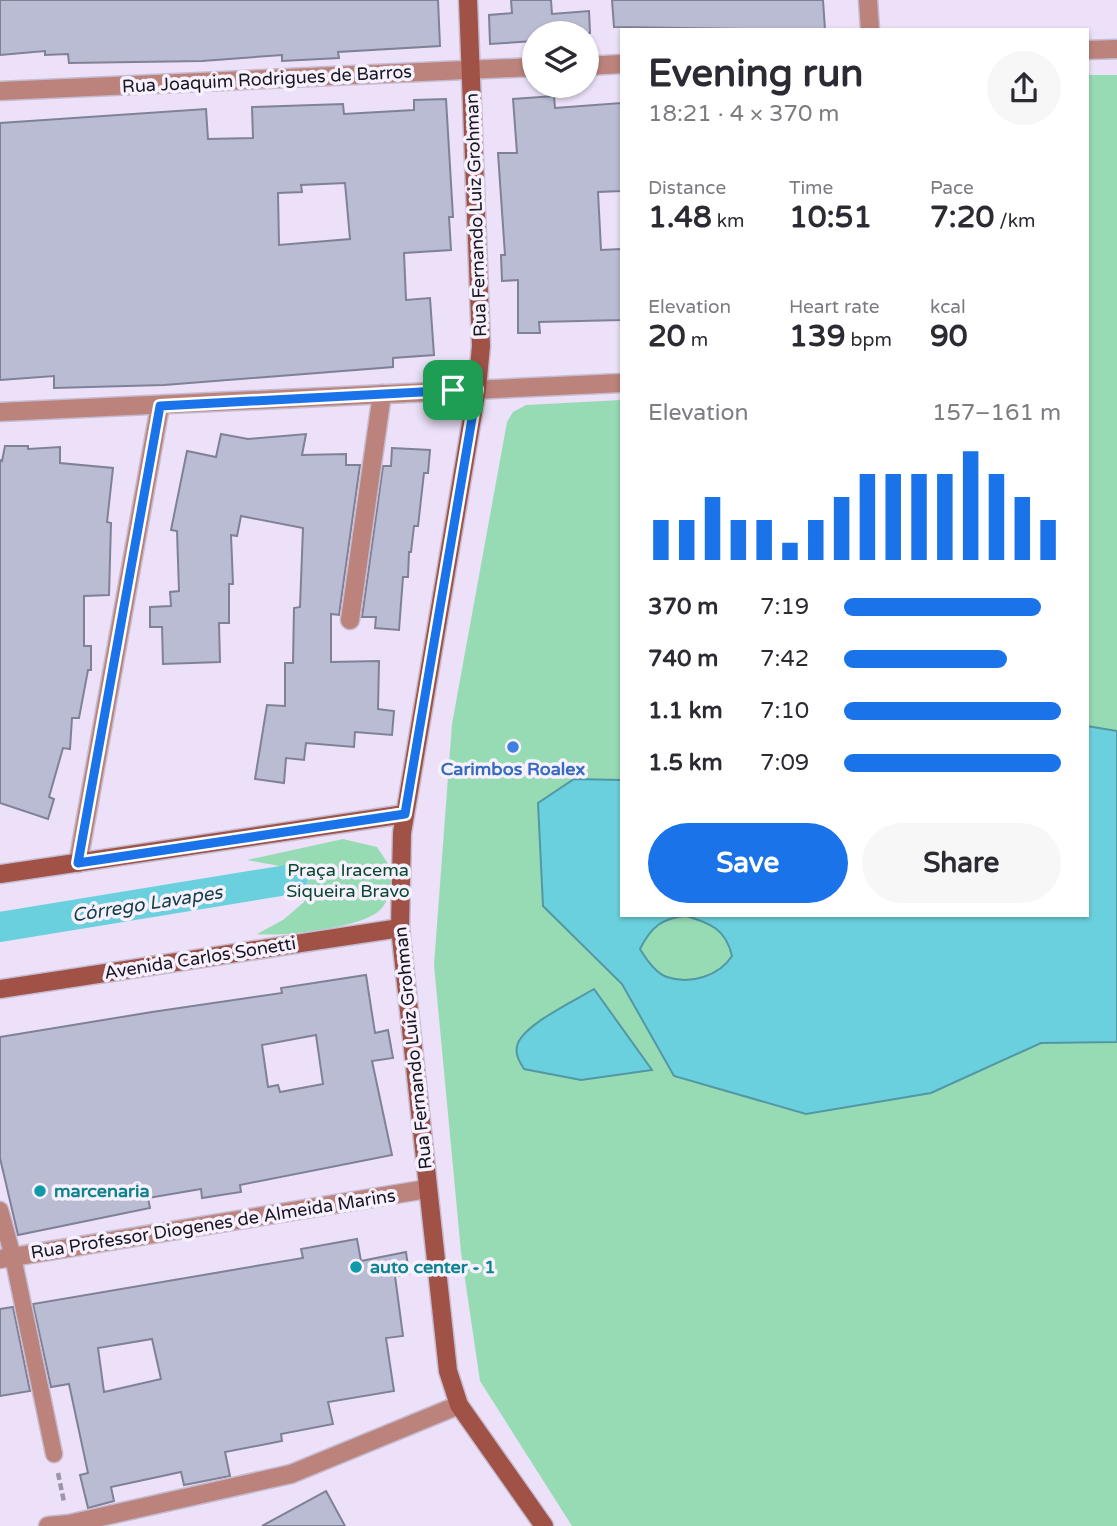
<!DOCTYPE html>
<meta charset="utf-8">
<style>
body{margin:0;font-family:"Varela Round",sans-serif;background:#f7f7f7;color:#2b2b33;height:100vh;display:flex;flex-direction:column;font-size:26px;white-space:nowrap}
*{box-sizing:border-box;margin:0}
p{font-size:23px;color:#7c7c81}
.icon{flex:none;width:38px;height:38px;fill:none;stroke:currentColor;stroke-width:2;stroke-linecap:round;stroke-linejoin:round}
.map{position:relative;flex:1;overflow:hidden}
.side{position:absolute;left:620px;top:28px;width:469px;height:889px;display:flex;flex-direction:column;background:#fff;border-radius:0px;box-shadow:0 2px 5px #0004}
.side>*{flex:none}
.controls{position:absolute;left:522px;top:21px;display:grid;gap:14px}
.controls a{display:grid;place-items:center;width:77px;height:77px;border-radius:50%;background:#fff;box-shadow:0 2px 5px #0004;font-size:35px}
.pin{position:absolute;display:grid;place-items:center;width:60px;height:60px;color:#fff;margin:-30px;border-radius:14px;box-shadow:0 4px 10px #0006}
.round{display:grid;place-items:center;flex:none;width:74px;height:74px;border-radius:37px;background:#f7f7f7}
.headline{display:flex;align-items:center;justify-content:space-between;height:119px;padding:0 28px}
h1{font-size:38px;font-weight:700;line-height:52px}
.metrics{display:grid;grid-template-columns:repeat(3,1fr);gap:10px;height:119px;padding:7px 28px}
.metrics div{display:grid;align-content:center}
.metrics b{font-size:30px;font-weight:700}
.metrics small{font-size:19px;font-weight:400}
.metrics p{font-size:19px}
.chart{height:196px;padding:14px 28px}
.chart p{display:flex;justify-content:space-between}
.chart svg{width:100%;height:126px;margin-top:7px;stroke:#1a73e8;stroke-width:6}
.action{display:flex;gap:14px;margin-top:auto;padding:14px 28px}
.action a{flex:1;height:80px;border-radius:42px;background:#1a73e8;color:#fff;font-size:28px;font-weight:700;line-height:80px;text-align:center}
.action a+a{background:#f7f7f7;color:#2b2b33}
ul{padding:0 28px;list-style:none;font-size:23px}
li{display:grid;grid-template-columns:112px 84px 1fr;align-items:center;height:52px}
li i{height:18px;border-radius:9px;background:#1a73e8}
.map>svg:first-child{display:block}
</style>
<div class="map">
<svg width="1117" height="1526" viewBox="0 0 1117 1526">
<rect width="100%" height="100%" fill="#ece1f8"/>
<g fill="#97dbb5">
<path d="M1087,75H1117V1526H572L480,1381L461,1252L434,965L452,724L507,422L513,412L526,405L621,400V915H1087Z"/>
<path d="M343,839L377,847C381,854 389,863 391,871C393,883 389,903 379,911C360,928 282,937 257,934L283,920L304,902L308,880L285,867L247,860Z"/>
</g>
<g fill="#6bd0dd" stroke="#5298a4" stroke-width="2" fill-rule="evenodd">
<path d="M1087,726L1117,731V1042L1041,1043L931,1093L806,1114L674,1076L622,984L543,906L538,803L574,779L621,780V915H1087ZM686,916C710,923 726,929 732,956C719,976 690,985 667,977C655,973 646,959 640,949C651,927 662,918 686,916Z"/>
<path d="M594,989L652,1070L581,1080L524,1069C519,1061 514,1053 518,1043C527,1023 574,1001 594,989Z"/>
</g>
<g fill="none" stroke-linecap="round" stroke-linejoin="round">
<path stroke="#6bd0dd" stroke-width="30" d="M0,927L293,879"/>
</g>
<g fill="#babcd4" stroke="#7f8197" stroke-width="2" fill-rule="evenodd">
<path d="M0,0H438L440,46L338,52L339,58L282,61V55L202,61L69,63L68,54L45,55V51L0,55Z"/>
<path d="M511,0H551L552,14L589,11L590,33H534V41L490,44L489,15L512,13Z"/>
<path d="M612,0H823L825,30L614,27Z"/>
<path d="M554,96L555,108L621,103V191L598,192L601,250L621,249V320L539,322L540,333H518V280L502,281L501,255H505L498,153H517L513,99Z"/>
<path d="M446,99L453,217H449L451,250L404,253L406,300L430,298L434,355L393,358V367L164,385L54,388V376L0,380V123L206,109L208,139L253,138L252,107L343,104L344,114L414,110V100ZM345,183L350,239L279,245L278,193L302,192L301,185Z"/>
<path d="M221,434L248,439L306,434L302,455L346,454V465H360L339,615L331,614V662L379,661L378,709L394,711L392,735L355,732L354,747L306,743L304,760L286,758L284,783L255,779L267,705L285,706V663H293L294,608L300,607L303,528L241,516L237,536L231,535L233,584H229V623H219L220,662L163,664L162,627H150V607L171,606L170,592L179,591L177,531L171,530L187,451L216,457Z"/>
<path d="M5,446H28V449L60,447V463L113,468L107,522L111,523L109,595L84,596V646H91V670H88L79,718H72L70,749L63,748L49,797L54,799L48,819L0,803V460L2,461Z"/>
<path d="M392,448L430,450L428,473H424L418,526H414L411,552H409L408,577H403L399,630L375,628L376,617H362L383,466H391Z"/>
<path d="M366,975L375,1033L388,1030L393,1058L372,1061L392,1155L240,1185L241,1192L221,1195L202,1198L201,1189L148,1198L150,1208L18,1235L0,1158V1037L152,1012L282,993L281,988ZM316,1035L323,1084L280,1092L278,1085L268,1087L262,1045Z"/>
<path d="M357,1239L361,1261L406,1252L409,1274L395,1276L403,1336L386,1338L394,1391L328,1402L333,1424L281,1434L282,1441L225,1452L230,1476L184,1485L181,1472L111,1487L114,1501L88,1508L80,1475L88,1473L69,1384L51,1387L33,1304L303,1258L301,1249ZM152,1339L161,1379L104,1392L98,1348Z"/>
<path d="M13,1307L30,1391L0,1396V1309Z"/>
<path d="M326,1491L345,1526H262Z"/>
</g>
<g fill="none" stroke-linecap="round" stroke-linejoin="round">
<g stroke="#c6bcd1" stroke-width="19">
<path id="lane" d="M0,1210L13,1257L54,1454"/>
</g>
<g stroke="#c6bcd1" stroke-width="21">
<g id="street">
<path d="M868,0L870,30"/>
<path d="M1087,50L1117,49"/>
<path d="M586,66L621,64"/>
<path d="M0,91L534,67"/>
<path d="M0,412L621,383"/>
<path d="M350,620L382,394"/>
<path d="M78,863L160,406"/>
<path d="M0,1259L427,1189"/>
<path d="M48,1526L69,1524L291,1474L459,1405"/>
</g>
</g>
<g stroke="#c6bcd1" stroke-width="21">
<g id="secondary">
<path d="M468,0L481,346L477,389L402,833L400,928L448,1371L459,1405L544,1526"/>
<path d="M0,874L405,814"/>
<path d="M0,989L400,928"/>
</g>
</g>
<path stroke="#9e96a7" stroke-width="4.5" stroke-dasharray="7 3.5" stroke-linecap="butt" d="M58,1473L64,1502"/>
<use href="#lane" stroke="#bb837b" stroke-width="16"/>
<use href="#street" stroke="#bb837b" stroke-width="18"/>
<use href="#secondary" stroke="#a05247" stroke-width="18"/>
</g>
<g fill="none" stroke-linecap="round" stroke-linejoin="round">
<g stroke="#fff" stroke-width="14">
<path id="route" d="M477,389L405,814L78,863L160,406Z"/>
</g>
<use href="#route" stroke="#1a73e8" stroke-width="9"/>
</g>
<circle fill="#3f7fe0" stroke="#f7f0fe" stroke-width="2.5" cx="513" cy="747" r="7"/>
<g fill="#0f9aa8" stroke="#f7f0fe" stroke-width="2.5">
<circle cx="40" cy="1191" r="7"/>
<circle cx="356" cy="1267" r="7"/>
</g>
<g text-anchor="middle" stroke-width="7" stroke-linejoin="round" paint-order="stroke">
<g font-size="18" fill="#19161e" stroke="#f7f0fe">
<text transform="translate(267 79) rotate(-3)" y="6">Rua Joaquim Rodrigues de Barros</text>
<text transform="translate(476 215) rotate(-92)" y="6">Rua Fernando Luiz Grohman</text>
<text transform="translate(200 958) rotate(-9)" y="6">Avenida Carlos Sonetti</text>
<text transform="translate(413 1048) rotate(-96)" y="6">Rua Fernando Luiz Grohman</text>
<text transform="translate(213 1224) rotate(-9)" y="6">Rua Professor Diogenes de Almeida Marins</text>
</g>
<g font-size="18" font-weight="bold" fill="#366cbe" stroke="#f7f0fe">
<text x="513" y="775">Carimbos Roalex</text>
</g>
<g font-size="18" fill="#09482e" stroke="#f7f0fe">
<text x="348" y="876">Praça Iracema<tspan x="348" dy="21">Siqueira Bravo</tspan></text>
</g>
<g font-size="18" font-weight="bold" fill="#0d838f" stroke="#f7f0fe" text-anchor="start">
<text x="54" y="1197">marcenaria</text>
<text x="370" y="1273">auto center - 1</text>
</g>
<g font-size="19" font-style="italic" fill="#124247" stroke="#f7f0fe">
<text transform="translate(147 903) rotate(-9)" y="7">Córrego Lavapes</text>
</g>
</g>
</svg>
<div class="controls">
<a><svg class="icon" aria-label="layers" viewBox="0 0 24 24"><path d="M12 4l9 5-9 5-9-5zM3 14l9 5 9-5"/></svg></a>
</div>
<div class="pin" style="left:453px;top:390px;background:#1e9e55"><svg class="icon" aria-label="arrive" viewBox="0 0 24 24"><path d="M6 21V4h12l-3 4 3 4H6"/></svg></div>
<section class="side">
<div class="headline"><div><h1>Evening run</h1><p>18:21 · 4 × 370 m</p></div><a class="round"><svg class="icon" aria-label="share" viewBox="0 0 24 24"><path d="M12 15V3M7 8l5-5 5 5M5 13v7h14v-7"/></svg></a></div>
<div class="metrics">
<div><p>Distance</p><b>1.48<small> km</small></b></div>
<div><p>Time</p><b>10:51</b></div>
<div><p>Pace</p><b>7:20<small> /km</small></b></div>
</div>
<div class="metrics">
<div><p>Elevation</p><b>20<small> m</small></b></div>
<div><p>Heart rate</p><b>139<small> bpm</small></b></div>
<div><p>kcal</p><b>90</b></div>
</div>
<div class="chart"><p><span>Elevation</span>157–161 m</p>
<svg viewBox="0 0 160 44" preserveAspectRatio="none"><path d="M5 44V30M15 44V30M25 44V22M35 44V30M45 44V30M55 44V38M65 44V30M75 44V22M85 44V14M95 44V14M105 44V14M115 44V14M125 44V6M135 44V14M145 44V22M155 44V30"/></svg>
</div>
<ul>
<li><b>370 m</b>7:19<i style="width:91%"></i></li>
<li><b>740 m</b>7:42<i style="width:75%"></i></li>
<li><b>1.1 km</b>7:10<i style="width:100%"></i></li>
<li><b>1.5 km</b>7:09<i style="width:100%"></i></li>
</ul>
<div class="action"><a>Save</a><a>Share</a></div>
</section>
</div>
